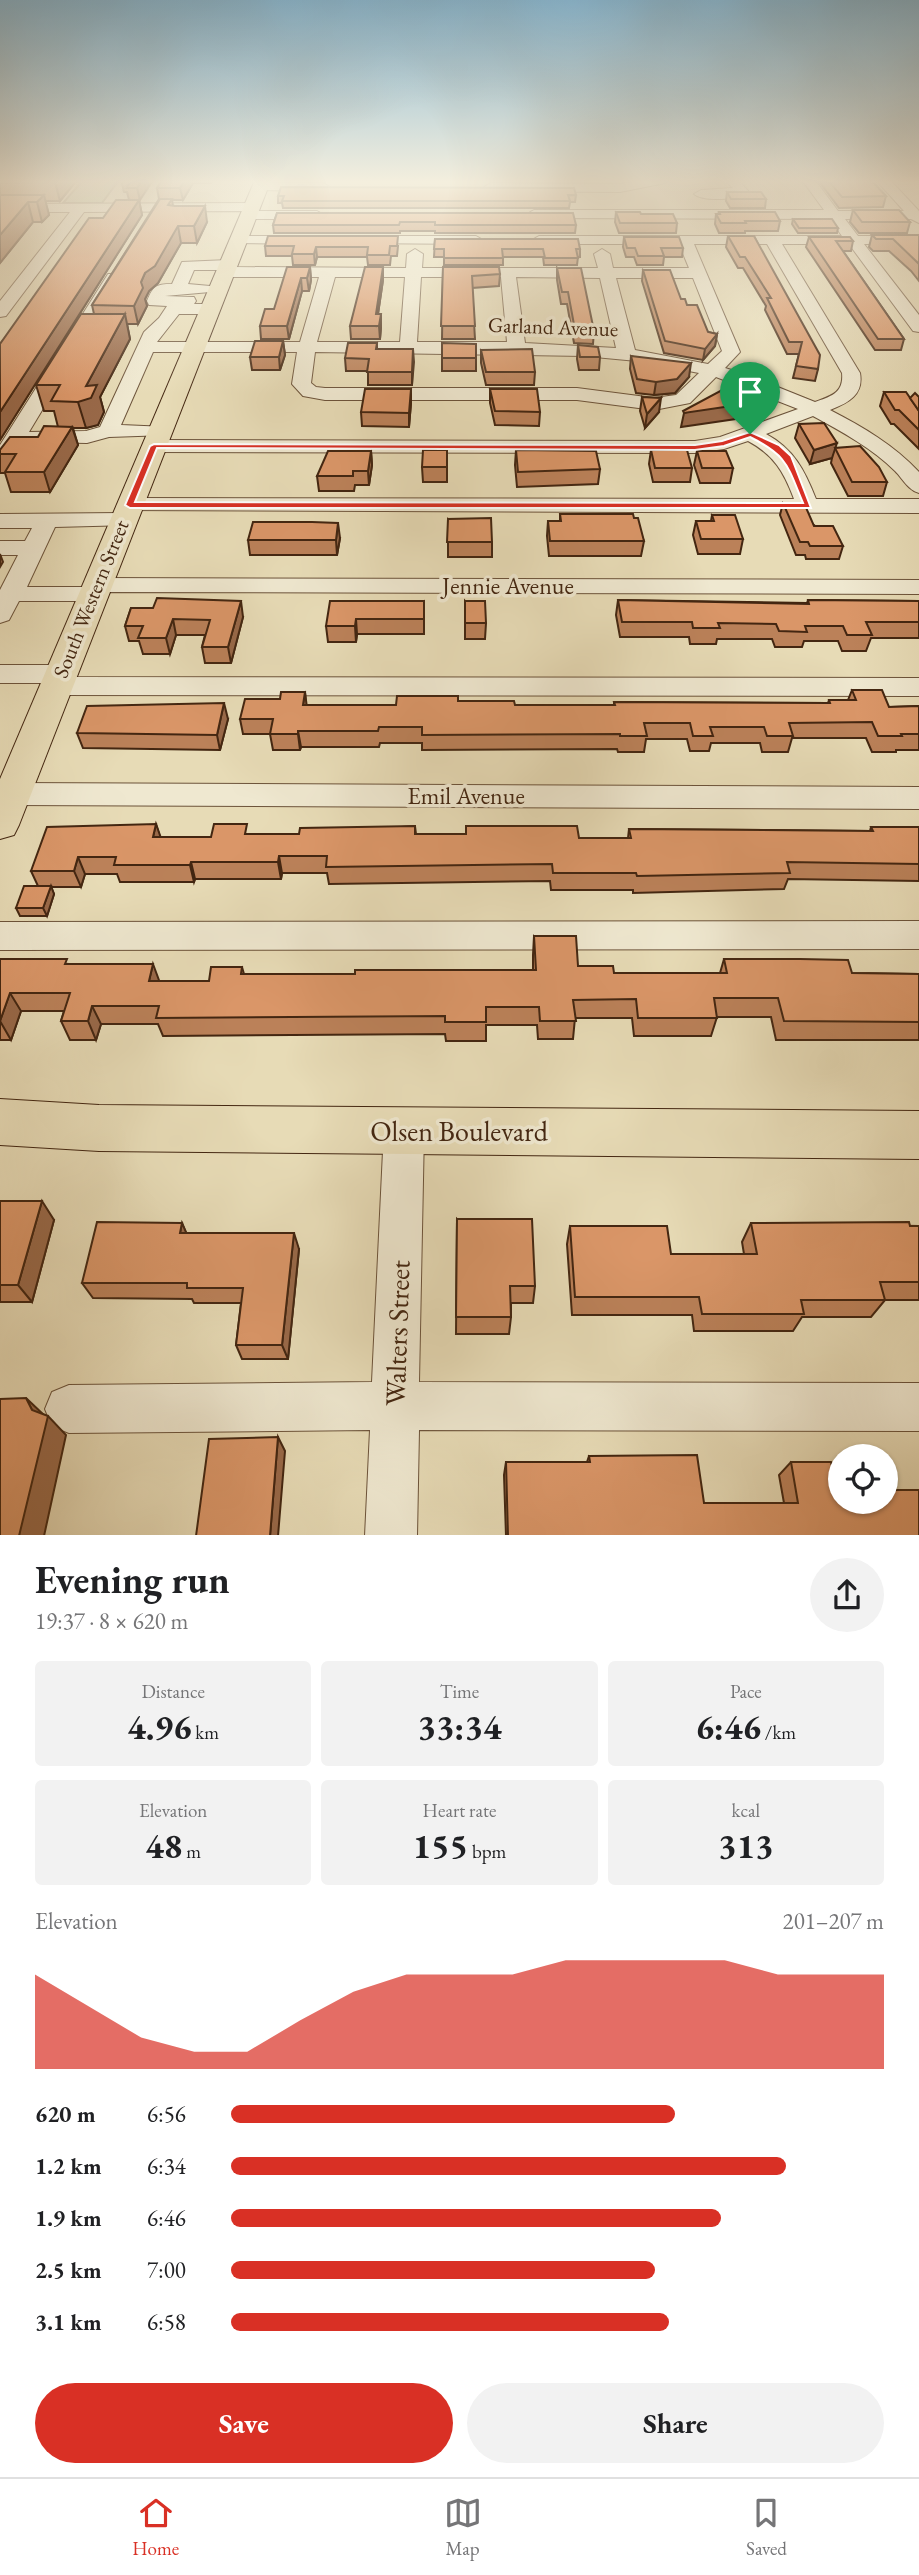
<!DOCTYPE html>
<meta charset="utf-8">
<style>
body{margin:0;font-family:"EB Garamond",serif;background:#f2f2f2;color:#202124;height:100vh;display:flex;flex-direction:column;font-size:26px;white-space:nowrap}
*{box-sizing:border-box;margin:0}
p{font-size:23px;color:#757577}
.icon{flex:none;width:38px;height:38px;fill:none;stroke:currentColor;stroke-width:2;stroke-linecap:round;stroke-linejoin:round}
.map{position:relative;height:1535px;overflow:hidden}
.drawer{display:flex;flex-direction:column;background:#fff;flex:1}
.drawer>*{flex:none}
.controls{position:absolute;left:828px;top:1444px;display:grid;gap:14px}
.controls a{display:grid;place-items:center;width:70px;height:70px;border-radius:50%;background:#fff;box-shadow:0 2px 5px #0004;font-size:35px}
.pin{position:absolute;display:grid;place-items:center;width:60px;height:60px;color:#fff;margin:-72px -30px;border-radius:50% 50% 50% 0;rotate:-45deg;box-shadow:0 0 7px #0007}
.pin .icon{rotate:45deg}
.round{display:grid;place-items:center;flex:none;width:74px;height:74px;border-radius:37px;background:#f2f2f2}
.summary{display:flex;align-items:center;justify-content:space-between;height:119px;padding:0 35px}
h1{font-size:38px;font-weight:700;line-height:52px}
.stats{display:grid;grid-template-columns:repeat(3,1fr);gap:10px;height:119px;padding:7px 35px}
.stats div{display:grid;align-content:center;border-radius:7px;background:#f2f2f2;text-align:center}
.stats b{font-size:35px;font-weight:700}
.stats small{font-size:19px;font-weight:400}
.stats p{font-size:19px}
.chart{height:196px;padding:14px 35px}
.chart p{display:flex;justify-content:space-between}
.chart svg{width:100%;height:126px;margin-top:7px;fill:#d93025;opacity:.7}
.action{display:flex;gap:14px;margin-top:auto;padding:14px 35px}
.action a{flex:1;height:80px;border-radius:42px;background:#d93025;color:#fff;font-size:28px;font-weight:700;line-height:80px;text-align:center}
.action a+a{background:#f2f2f2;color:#202124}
ul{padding:0 35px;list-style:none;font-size:23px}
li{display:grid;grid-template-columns:112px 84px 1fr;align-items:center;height:52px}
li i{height:18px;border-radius:9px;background:#d93025}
.menu{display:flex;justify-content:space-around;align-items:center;height:98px;border-top:2px solid #e0e0e0;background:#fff;font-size:19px;color:#757577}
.menu a{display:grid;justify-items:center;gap:4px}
.menu .on{color:#d93025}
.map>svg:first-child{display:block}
</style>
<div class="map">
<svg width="919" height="1536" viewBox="0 0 919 1536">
<rect width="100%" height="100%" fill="#e7dbb6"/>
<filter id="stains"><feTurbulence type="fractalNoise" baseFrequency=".00286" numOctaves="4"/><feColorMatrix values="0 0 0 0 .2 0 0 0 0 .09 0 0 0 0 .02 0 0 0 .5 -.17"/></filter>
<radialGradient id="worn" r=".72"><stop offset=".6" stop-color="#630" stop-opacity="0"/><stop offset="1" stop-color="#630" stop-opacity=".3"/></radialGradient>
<path fill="#b3c190" stroke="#7b7450" stroke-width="2" d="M83,180H119L102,203H63Z"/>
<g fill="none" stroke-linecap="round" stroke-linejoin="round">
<g stroke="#6c533a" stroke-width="2">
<g id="minor">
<path d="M642,180H667L665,183L620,192L491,191L484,187L491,183L620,184Z"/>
<path d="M724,180H738L749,192C740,200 703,202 694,194L701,190L733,188Z"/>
<path d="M802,180H815L838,211H904L876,180H890L919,211V223L911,219H845L858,236H919V244H864L919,315V332L913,331L849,244H782L860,373C864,395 848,403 830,410C863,427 894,445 919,472V493C908,490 903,479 895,471C872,448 842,432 813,416L766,434C794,449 805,471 816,499H919V513L121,510L118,505L121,500L129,498L794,499C784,472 774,455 748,441L724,449L695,453L154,452L147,450L144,446L147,442L154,440L695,441L720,437L798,409L716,377L690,403L654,410L577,400H325L303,396L292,384L297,352H153L121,425L167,427L170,431L167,435L109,437L87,443L36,442L26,436L7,466L0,468V445L108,274H120L122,277L29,432L86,431L100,427L144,332L159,318L167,306L149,305L147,301C153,286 156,284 172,284L182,262L228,260L234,262V267L406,268L407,254L415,249L423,254L422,268H598L594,254L602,249L610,254L613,268H689L679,244H539L532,240L539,236H842L830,219L534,218L527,214L534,210H824ZM694,244H767L842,373C844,393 831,396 815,402L748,375L725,368L740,352ZM194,270H219V275L225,277H319L300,342H157L179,314H210L218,309L210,304H194L196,301L194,297L165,296L210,292L212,289L210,286L188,284ZM335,277H405L400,342H317ZM421,277H501L507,342H417ZM516,277L600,278L616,348L525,343ZM616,278H693L722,351L708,364L635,350ZM315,352L584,356L637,361L699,373L676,395L654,398L577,388H325L316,387L311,383Z"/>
<path d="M260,183H323L330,187L323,191L255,190V184Z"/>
<path d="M252,203L259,207L254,211H317L324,215L317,219H249L242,215L247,211L84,212L6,316L0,317V301L70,212H0V204Z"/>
<path d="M238,236H308L315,240L308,244L233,243L231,240Z"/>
<path d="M357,236H476L483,240L476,244L352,243L350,240Z"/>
<path d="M123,513L131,515L134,520L131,525L55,527L27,587H85L87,580L96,578L919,580V594L104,592L102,599L93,601H19L9,620L0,623V590L18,555H0V541H25L32,528H0V514Z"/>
<path d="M0,665H60L70,668L74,674L72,677L919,678V696L56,695L46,692L42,686L44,683H0Z"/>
<path d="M13,783L919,787V809L13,805L2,802L0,798L2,786Z"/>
<path d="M919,921V949L0,950V922Z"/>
<path d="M404,1111L418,1117L424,1130L419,1382L919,1383V1431L419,1430L417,1536H365L370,1430L69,1433L52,1426L45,1409L52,1392L69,1385L372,1382L384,1130L390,1117Z"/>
</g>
</g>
<g stroke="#432611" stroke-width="2">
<g id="major">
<path d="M255,180H271L19,825L14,835L0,839V779Z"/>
<path d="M0,1099L99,1105L919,1111V1159L99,1151L0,1145Z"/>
</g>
</g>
<use href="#minor" fill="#efe8d0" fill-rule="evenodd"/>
<use href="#major" fill="#e7dbb6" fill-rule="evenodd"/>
</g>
<g fill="#bb8159" stroke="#432611" stroke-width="2">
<path d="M0,180H77L60,201H45L49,215L42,222H33L0,263Z"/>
<path d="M121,180H153L139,200L142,215L0,440V344L103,218L129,200L127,192H124Z"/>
<path d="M162,180H212L211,183H193L183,200H172L173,206L207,222L197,243H181L158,283L149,291L145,299L147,306L138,324H127L130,339L100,397L104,412L98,425L86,428H73L78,445L50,492H11L5,473H0V450L38,437L58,427L54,411H44L36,385L94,314L92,305L159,199L157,188Z"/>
<path d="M287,180H570V181Z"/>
<path d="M818,180H871L886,196L883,207L839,208Z"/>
<path d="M727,192L766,199L765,208H730L726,201Z"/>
<path d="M576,195L575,202H570L569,208H283L282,203H278V196Z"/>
<path d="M853,210L910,222L907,233H859L850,222Z"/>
<path d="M616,212L677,223L676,233H619L615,222Z"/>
<path d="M719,212L780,221L778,231H745V233H719L715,224L716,214H718Z"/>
<path d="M277,213L576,225L575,233H435V231H400V233H274L273,225Z"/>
<path d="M793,219L838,228L837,233H798L792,224Z"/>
<path d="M872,235H919V281L911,271L889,251H873L869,247Z"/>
<path d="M728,236H754L818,369L815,381L793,378L799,354H787L765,310L766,306L743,268H738L726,247Z"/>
<path d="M624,237L683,248L682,257H664L663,265H637L634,257H626L623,247Z"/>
<path d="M809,237L853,241L851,251H843L904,339L901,350H875L806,247Z"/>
<path d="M435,239L580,249V257H578L577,265H544L543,257H503V265H444V257H434Z"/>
<path d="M265,246H398L397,256H391L390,265H368L367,257H317L315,265H293L292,256H266Z"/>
<path d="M310,267L311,280L309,291H302L289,339H261L260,326Z"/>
<path d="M443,267L500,274L499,286L472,288L475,339H442Z"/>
<path d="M557,268L594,331L593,344L574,343L567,304H561L557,280Z"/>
<path d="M643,270L687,305L708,332L717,334L715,346L703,360L664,353L642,281Z"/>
<path d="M383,280L378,314L381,327L380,339H351L350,326Z"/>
<path d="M283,341L285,355L280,370H252L250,357Z"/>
<path d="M377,343V349H413L412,385H368V371H346L345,358Z"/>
<path d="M442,343L476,358V371H442Z"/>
<path d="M578,345L600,357L599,370H579L577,359Z"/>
<path d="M481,350L535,372L534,385H486L481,363Z"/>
<path d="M631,356L689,377L675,393L654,395L636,393L630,369Z"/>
<path d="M411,389V403L409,427L362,426L361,412Z"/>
<path d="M490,389L540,412L539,426L495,425L490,403Z"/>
<path d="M884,392L910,398L919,397V449L894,424H891L880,406Z"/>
<path d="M642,397L659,412L645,428L640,411Z"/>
<path d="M799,424L887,482L883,496H848L831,463L832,458L810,464L795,438Z"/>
<path d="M447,450V482H423L422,467Z"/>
<path d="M516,450L600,469L598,484L517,487L515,465Z"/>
<path d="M651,450L692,468L690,482H653L649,464Z"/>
<path d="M371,451L372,465L369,485H355L354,491H319L317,476Z"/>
<path d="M697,451L733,468L730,483H700L694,465Z"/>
<path d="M783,503L843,546L839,559H806L805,555H796L780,515Z"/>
<path d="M560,514L634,518L644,541L641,556H549L547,536L548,521H560Z"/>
<path d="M712,515L743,539L740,554H698L693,535L696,521H711Z"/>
<path d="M448,519L492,542V557H448Z"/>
<path d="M340,538L337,555H250L248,540Z"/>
<path d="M618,600L807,603L808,600L919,601V638H871L866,651H842L838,641H804L802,647H775L772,639H717L716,644H690L689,637H620L616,615Z"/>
<path d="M424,601V634H357L356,642H328L326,626Z"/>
<path d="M465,601L486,623L485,639H465Z"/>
<path d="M131,608L243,617L231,663H205L202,647L205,635H176L170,654H143L139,641H129L125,626Z"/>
<path d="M852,690L889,707L919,706V750H896V752H872L866,738H792L788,752H762L760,743H711L709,751H690L687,739H646L644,752H618L617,749L422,750V743H380L379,747H301L300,750H273L270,734H243L240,719L280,699L305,692L306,705H396L458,701L515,705H614V702L828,703L829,700H848Z"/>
<path d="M228,719L220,750L83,748L77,733Z"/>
<path d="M156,824L160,837H211L249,834H299L415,826L416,834L579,838H628L629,829L870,831L871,827H919V881L788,879L784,889L633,893V890H551L550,881L329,884L327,873H282L281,879H195L194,882H120L117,874H85L81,887H51L54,894L47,916H20L16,908L38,886L31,871Z"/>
<path d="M534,936L578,966L614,973H720L724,959L852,973L919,974V1040H776L771,1017H717L711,1036H634L632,1018H575L573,1039H538L537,1025H486V1041H446L445,1034L163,1036L158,1024H101L96,1040H70L61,1021L64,1011H21L11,1040H0V959L69,964L159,981H209L242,967L244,974H355L533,970V955Z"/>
<path d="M0,1201L54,1220L32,1302H0Z"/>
<path d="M457,1219L535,1286L533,1303H511V1317L509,1334H456Z"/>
<path d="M182,1223L186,1233L299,1249L288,1359H242L236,1345L241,1303H194L192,1299L93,1298L82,1283Z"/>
<path d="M751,1223L919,1226V1300H885L871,1317H802L793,1331H694L692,1315H572L567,1244L570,1226L671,1254H744L742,1242Z"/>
<path d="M589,1456L704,1503H784L779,1475L791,1462L837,1490L919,1536H506L504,1475L506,1462H587Z"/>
</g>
<g fill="#996949" stroke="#432611" stroke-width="2">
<path d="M57,180H77L60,201L55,182Z"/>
<path d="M142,180H153L140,200L137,188Z"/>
<path d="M185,180H192L193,183L183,200L180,188Z"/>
<path d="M44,195L49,215L42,222L37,202Z"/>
<path d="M139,200L142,215L0,440V412Z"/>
<path d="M28,202L33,222L0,263V235Z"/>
<path d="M205,206L207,222L197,243L194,226Z"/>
<path d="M178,226L181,243L158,283L149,291L145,299L147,306L138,324L134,306L141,282L145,273Z"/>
<path d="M316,247L317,257L315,265L314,254Z"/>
<path d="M310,267L311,280L309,291L307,278Z"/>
<path d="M383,267V280L376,327V314Z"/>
<path d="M301,278L302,291L289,339L287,326Z"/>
<path d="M125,314L130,339L100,397L104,412L98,425L86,428L78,402L86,386Z"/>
<path d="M381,314V327L380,339L379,326Z"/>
<path d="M717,334L715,346L703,360L705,349Z"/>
<path d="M283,341L285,355L280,370L279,357Z"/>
<path d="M413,349L414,362L412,385V372Z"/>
<path d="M691,363L689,377L675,393L654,395L656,382Z"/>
<path d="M411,389V403L409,427V413Z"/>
<path d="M764,390L761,404L736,419L681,427L684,413Z"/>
<path d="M661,398L659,412L645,428L647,414Z"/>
<path d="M72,427L78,445L50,492L44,472Z"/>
<path d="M837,443L832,458L810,464L814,450Z"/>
<path d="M371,451L372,465L369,485L368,471Z"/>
<path d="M338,523L340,538L337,555L336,540Z"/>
<path d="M0,554L3,562L0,567Z"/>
<path d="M241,601L243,617L231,663L228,647Z"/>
<path d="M173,619L176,635L170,654L166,638Z"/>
<path d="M356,619L357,634L356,642L355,626Z"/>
<path d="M305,692L307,708L303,705Z"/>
<path d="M224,703L228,719L220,750L217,735Z"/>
<path d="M298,731L301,747L300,750L298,734Z"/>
<path d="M156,824L162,841L153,837Z"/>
<path d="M279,856L282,873L281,879L278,862Z"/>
<path d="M78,857L85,874L81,887L74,871Z"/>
<path d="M191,862L195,879L194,882L190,865Z"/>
<path d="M51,886L54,894L47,916L43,908Z"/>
<path d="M153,964L160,983L149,981Z"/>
<path d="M10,993L21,1011L11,1040L0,1021Z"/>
<path d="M92,1006L101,1024L96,1040L88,1021Z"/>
<path d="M42,1201L54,1220L32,1302L18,1285Z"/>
<path d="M182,1223L189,1239L180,1233Z"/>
<path d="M294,1233L299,1249L288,1359L282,1345Z"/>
<path d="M26,1398L46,1417L48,1416L66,1435L44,1536H19L32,1410Z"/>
<path d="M278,1437L285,1451L278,1536H270Z"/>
</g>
<g fill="#da9668" stroke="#432611" stroke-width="2">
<path d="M0,180H57L55,182L0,183Z"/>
<path d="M132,180H142L137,188H126Z"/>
<path d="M162,180H185L180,188H157Z"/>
<path d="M828,180H871L886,196L842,197Z"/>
<path d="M281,187L574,188L576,195H568L570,201H282L284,196H278Z"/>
<path d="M727,192H761L766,199H731Z"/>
<path d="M0,195H44L37,202H28L0,235Z"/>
<path d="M160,199H172L168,205L175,206H205L194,226H178L155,266L145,273L141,282L143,288L134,306L92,305Z"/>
<path d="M116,200H139L0,412V344L89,218H103Z"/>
<path d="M853,210H899L910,222H862Z"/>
<path d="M616,212H640L641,214H673L677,223H620Z"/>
<path d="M719,212H775L780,221H745L746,223H721L716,214H720Z"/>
<path d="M277,213H573L576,225H435V222H400L399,225H273Z"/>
<path d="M793,219H832L838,228H799Z"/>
<path d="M872,235H919V264L893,239H876Z"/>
<path d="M268,236H398L397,246H390L389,255H367L368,247H316L314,254H292L294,246H265Z"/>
<path d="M728,236H754L820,355L818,369L796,366L802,342H789L767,298H771L745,257H740Z"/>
<path d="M624,237H679L683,248H661L664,256H638L635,248H627Z"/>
<path d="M809,237H850L853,241H836L904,339H878Z"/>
<path d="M435,239H578L580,249H576L578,258H545L543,249H502L503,258H444V249H434Z"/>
<path d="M287,267H310L307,278H301L287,326H260L265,309H274Z"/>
<path d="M365,267H383L376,314H381L379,326H350Z"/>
<path d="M443,267H499L500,274L472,276L475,326H441Z"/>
<path d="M557,268H581L594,331L575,330L568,292H562Z"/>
<path d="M643,270H670L681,299H685L687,305H697L708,332L717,334L705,349L665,341Z"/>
<path d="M81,314H125L86,386L97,385L91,398L78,402L51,401L60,385H36Z"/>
<path d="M255,341H283L279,357H250Z"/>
<path d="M348,343H377L376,349H413L412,372H367L369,359L345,358Z"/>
<path d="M442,343L476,344V358H442Z"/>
<path d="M578,345L598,347L600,357H580Z"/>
<path d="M532,349L535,372H486L481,350Z"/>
<path d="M631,356L691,363L677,379L656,382L637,379Z"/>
<path d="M737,382L764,390L738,405L684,413L683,411Z"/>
<path d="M365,389H411L409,413L361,412Z"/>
<path d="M490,389H537L540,412L495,411Z"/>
<path d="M884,392H906L919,411V430L899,410H895Z"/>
<path d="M915,393L919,397V411L910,398Z"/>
<path d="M642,397L661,398L647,414Z"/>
<path d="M824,423L837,443L814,450L799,424Z"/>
<path d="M44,426L72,427L44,472H5L16,454H0V450L10,437H38Z"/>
<path d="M860,446L879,467L887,482H852L835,448Z"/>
<path d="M423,450H447V467H422Z"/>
<path d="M516,450L596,451L600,469L518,472Z"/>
<path d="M651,450H687L692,468H655Z"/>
<path d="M328,451H371L368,471H353V476H317Z"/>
<path d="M697,451H726L733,468H702Z"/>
<path d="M783,503H804L814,526H833L843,546H810L808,542H800Z"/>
<path d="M560,514H633L634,518H638L644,541H550L548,521H561Z"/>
<path d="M712,515H735L743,539H701L696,521H714Z"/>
<path d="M491,518L492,542H447L448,519Z"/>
<path d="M253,522H312L338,523L336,540H248Z"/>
<path d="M157,598L241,601L228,647H202L210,620L173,619L166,638H138L143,626H125L131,608H153Z"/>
<path d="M618,600L809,604L808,600L919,601V622H866L872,635H847L843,626H805L807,632L779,631L776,624L718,623L720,628H693L692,622H622Z"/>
<path d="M330,601H424V619H356L355,626H326Z"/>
<path d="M465,601H485L486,623H465Z"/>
<path d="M852,690H882L889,707L919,706V734H901L902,736H878L872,722L789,723L793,736H767L764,727H710L713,736H693L690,723H644L647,736H620V734L422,735V727H379L378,731H298V734H270L273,719H240L245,699H280L281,692H305L303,705H396L397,696H458V701H514L515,705H615L614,702L830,703L829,700H856Z"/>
<path d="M224,703L217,735L77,733L87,706Z"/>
<path d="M156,824L153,837H211L214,824H247L245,834H299L300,828L415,826V834H466V826H577L579,838H631L629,829L873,831L871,827H919V864L787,862L790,873L637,876L636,873H553L552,864L326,867L327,856H279L278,862H191L190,865H114L116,857H78L74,871H31L47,827Z"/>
<path d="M24,886H51L43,908H16Z"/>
<path d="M534,936H576L578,966H613L614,973H727L724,959H800L848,960L852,973L919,974V1022L784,1021L778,998H714L717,1018H638L636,999L573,1000L576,1021H540L539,1007H486V1022H445V1016L156,1018L159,1006H92L88,1021H61L70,993H10L0,1021V959H67L65,964H153L149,981H209L211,967H242L241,974H355V970H536Z"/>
<path d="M0,1201H42L18,1285H0Z"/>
<path d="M457,1219H532L535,1286H510L511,1317H456Z"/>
<path d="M97,1222L182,1223L180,1233H294L282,1345H236L243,1288H187V1283H82Z"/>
<path d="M909,1222L910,1226H919V1282H880L885,1300H801L804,1314H702L699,1297H575L570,1226H667L671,1254H757L751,1223Z"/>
<path d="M26,1398L32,1410L48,1416L19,1536H0V1399Z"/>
<path d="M278,1437L270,1536H196L209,1439Z"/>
<path d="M697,1455L704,1503H798L791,1462H831L837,1490H840V1502H886V1490H919V1536H508L506,1462H590L589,1456Z"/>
</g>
<linearGradient id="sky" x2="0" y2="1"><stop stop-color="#87b7d2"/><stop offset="0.46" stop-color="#f4efde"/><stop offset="1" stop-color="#f4efde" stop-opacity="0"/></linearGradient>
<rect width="919" height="395" fill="url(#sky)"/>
<path fill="#d93025" stroke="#fff" stroke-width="2" fill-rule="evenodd" d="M750,432L779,445L791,456L811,508H130L125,505L150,446L154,444L695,445L722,441ZM750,437C788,456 787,465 803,503L135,502L157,448L695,450L724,446Z"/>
<g text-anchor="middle" stroke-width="7" stroke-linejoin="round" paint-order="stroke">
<g font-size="21" fill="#432611" stroke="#efe8d0">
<text transform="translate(553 327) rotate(2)" y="7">Garland Avenue</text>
<text transform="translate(91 599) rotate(-68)" y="7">South Western Street</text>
</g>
<g font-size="24" fill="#432611" stroke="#efe8d0">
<text x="508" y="594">Jennie Avenue</text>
<text x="466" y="804">Emil Avenue</text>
</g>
<g font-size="28" fill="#432611" stroke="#efe8d0">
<text x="459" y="1141">Olsen Boulevard</text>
<text transform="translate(397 1333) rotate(-88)" y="10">Walters Street</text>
</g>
</g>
<rect width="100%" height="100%" filter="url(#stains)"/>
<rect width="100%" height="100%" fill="url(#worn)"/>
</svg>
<div class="controls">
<a><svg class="icon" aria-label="locate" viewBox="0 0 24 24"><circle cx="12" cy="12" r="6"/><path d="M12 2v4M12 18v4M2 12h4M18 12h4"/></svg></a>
</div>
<div class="pin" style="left:750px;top:434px;background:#1e9e55"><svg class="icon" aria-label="arrive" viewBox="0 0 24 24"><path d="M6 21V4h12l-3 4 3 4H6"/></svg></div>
</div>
<section class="drawer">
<div class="summary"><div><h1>Evening run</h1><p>19:37 · 8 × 620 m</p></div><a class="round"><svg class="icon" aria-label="share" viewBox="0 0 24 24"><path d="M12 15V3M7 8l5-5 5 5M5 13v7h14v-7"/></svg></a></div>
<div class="stats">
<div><p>Distance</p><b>4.96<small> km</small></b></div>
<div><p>Time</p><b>33:34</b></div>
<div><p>Pace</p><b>6:46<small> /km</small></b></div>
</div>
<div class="stats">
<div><p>Elevation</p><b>48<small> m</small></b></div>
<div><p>Heart rate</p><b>155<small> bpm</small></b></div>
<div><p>kcal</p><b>313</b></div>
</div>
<div class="chart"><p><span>Elevation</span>201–207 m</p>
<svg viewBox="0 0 160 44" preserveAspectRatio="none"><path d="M0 44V11L10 22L20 33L30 38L40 38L50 27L60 17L70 11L80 11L90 11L100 6L110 6L120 6L130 6L140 11L150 11L160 11V44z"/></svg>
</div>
<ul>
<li><b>620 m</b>6:56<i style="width:68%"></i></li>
<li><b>1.2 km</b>6:34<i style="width:85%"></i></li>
<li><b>1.9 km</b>6:46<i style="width:75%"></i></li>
<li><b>2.5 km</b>7:00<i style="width:65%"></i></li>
<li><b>3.1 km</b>6:58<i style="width:67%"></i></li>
</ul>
<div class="action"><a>Save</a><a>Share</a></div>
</section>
<nav class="menu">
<a class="on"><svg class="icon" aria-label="home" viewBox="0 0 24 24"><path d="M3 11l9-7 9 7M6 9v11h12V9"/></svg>Home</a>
<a><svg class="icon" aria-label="map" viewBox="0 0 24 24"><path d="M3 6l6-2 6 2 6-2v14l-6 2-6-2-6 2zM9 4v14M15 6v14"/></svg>Map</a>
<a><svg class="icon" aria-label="saved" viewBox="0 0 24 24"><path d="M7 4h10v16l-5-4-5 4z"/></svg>Saved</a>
</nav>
